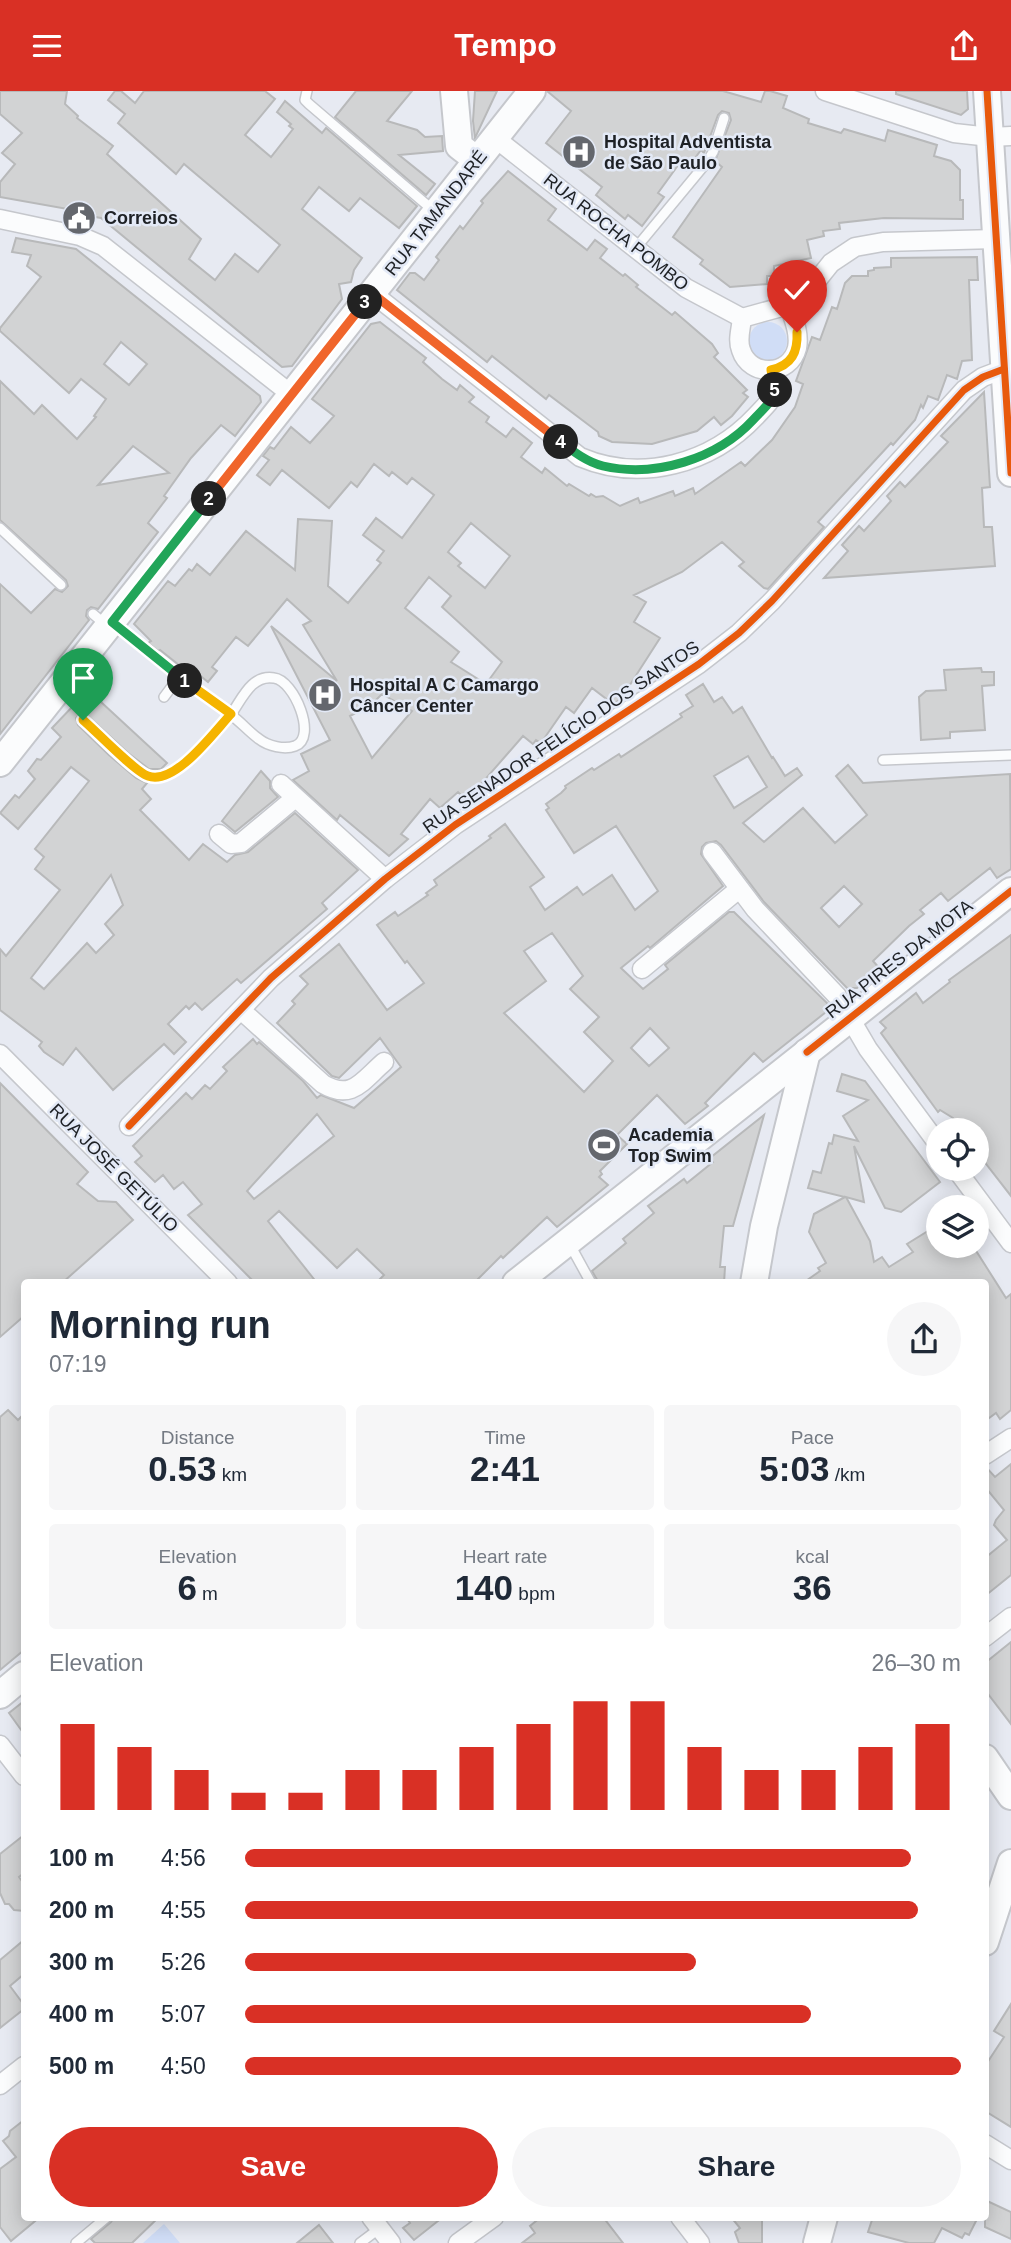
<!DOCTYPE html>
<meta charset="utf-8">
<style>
body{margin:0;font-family:Helvetica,sans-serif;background:#f6f6f7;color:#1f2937;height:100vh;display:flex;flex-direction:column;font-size:26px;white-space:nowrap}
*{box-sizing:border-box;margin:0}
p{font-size:23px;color:#747a83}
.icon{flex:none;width:38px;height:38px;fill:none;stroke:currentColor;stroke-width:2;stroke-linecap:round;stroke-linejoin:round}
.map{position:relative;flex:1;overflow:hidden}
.details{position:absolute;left:21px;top:1188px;width:968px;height:942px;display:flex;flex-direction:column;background:#fff;border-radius:7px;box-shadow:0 4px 18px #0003}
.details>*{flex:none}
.tools{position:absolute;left:926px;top:1027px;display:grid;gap:14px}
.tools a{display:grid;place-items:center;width:63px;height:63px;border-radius:50%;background:#fff;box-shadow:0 4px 18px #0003;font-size:35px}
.pin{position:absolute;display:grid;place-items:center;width:60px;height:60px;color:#fff;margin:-72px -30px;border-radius:50% 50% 50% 0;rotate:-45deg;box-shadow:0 0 7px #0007}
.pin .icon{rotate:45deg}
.km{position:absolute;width:35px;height:35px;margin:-18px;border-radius:50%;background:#222;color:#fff;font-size:19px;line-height:35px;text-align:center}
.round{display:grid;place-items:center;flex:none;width:74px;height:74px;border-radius:37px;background:#f6f6f7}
.summary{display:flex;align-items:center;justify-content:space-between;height:119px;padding:0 28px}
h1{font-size:38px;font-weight:600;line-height:52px}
.figures{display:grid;grid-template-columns:repeat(3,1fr);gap:10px;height:119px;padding:7px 28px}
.figures div{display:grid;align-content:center;border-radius:7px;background:#f6f6f7;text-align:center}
.figures b{font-size:35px;font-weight:600}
.figures small{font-size:19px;font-weight:400}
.figures p{font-size:19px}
.chart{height:196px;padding:14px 28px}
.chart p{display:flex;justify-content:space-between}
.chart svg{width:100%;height:126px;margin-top:7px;stroke:#d93025;stroke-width:6}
.button{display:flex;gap:14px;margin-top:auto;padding:14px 28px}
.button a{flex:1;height:80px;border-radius:42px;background:#d93025;color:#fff;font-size:28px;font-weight:600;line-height:80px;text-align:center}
.button a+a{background:#f6f6f7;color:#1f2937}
ul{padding:0 28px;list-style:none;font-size:23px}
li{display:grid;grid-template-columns:112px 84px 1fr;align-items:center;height:52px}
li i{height:18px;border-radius:9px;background:#d93025}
header{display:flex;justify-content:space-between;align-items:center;height:91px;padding:0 28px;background:#d93025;color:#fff;font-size:32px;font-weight:600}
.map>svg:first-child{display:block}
</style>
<header><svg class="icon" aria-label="menu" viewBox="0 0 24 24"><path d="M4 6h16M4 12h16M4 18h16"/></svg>Tempo<svg class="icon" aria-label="share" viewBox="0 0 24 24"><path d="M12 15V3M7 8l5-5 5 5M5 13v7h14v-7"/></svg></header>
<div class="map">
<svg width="1011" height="2152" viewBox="0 0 1011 2152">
<rect width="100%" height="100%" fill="#e7eaf2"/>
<g fill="#d0ddf6">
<circle cx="768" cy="250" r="19"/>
<path d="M164,2133L180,2152H143Z"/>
</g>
<g fill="#d2d3d4" stroke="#b8b9ba" stroke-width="2" fill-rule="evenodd">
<path d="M0,0H67L65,13L78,25L77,27L113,55L107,63L201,148L189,168L215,189L235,163L258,181L280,154L184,73L176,83L118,32L125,23L108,9L115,0H121L135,12L144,0H265L275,8L245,44L271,66L293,38L289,35L291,33L277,21L285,10L322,42L326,37L417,115L399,137L360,107L349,120L319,96L302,118L362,167L354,179L351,191L339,193L342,208L292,275L282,276L101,127L78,123L79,120L0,106V91L15,73L2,62L22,42L0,23Z"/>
<path d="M356,0H412L387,30L417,39L425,46L442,45L443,60L399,64L435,93L426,104L335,26Z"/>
<path d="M475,0H497L475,47L473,30Z"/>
<path d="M547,0H723L761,11L765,0H770L787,5L783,17L809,28L808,32L841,42L844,38L885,50L888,39L937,54L934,65L951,70L960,79V109H963V128L884,127L839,132L840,138L823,140L824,145L807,149L811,167L774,175V185H767V193L730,196L700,173L703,169L673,146L722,76L715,70L731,29L729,22L722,20L718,24L704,62L701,59L686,79L679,73L658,102L664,106L642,135L628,124L625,128L596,104L602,96L546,52L571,20Z"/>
<path d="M896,0H967L968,18L961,24L896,3Z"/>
<path d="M508,80L556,118L548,129L587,159L595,149L607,158L600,167L623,185L625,183L638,194L636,196L672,224L675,221L712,253L718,262L714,266L747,299L743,302L748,306L732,325L721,334L714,326L697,340L652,353L612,351L599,345L598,341L549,304L546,308L492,265L487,271L397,199L410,182H415L424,189L439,169L436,166L460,135L463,138L483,112L481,110Z"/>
<path d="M16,147L76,158L260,305L261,311L235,345L221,334L191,367L164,405L167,407L148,432L158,441L98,518L91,516L87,519L86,525L89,529L0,643V493L31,522L55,498L62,501L68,495L66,489L0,429V290L34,323L42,314L77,348L96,326L94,325L106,308L81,288L69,302L0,240V237L41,186L27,175L31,164L12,161ZM121,251L147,273L129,294L104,273ZM133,355L169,382L98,394Z"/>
<path d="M977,166L978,189H969L972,269L962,270L957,288L947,284L938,309L928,305L923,317L921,314L915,329L893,354L891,352L818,431L824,436L768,498L764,497L739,475L744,471L722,451L682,481L634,504L646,511L634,531L660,547L626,600L630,602L613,613L592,597L574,622L566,616L541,652L536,649L533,653L523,645L475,700L471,697L463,706L458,701L440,717L430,708L401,743L408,748L389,765L340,724L337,729L293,689L309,680L301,663L330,649L271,535L337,590L303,534L311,530L287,508L248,555L236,546L212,576L217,580L208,591L192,578L189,582L160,559L158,560L148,552L151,550L134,533L168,490L175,495L189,478L192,480L197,473L210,484L246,440L295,479L298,428L332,430L328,495L348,512L381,472L377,469L384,460L363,444L376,427L402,447L434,404L412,387L407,393L392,381L389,385L374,373L357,396L351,391L329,417L282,379L270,394L257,384L269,369L263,365L270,356L274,358L291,336L310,352L334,325L312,308L371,233L380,231L426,267L423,271L442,288L457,299L460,294L474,306L469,311L489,326L486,331L506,346L513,337L532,352L521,366L542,382L545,377L567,395L569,393L589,405L591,403L596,406L603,405L620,415L638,407L640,412L673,400L675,405L693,397L695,403L741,371L745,375L772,349L795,316L803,293L796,290L812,246L820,249L832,216L837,218L845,192L852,185H868V180L874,179V177L891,176V167ZM471,432L510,465L485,497L458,475L461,472L448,461ZM429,486L451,505L442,516L502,571L486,593L451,571L459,561L405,517ZM382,603L412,620L372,667L350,625L372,613Z"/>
<path d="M984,301L990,396L982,397L984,436H992L995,475L824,487L848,460L842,454L859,435L864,440L891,410L887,405L900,391L905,396L948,351L941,345Z"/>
<path d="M981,577L982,581H994V594L982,595L985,639L950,641V647L921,649L919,606L926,600L946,599L944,579Z"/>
<path d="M703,593L714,611L722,606L733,622L742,616L772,667L773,666L785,685L797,677L802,684L743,732L764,751L803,717L835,752L867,724L836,685L848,674L863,692L1010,683L1011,778L997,787L990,777L948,810L941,802L920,819L924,823L909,835L873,870L880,878L857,897H847L764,811L721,754L716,750L706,752L702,756L701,763L723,795L650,857L648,855L621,877L643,898L668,878L665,874L729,821H734L827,912L826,921L763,971L754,962L705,1012L708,1015L685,1033L657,1004L617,1044L627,1053L600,1080L602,1083L599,1086L608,1094L557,1136L547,1126L503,1167L501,1165L474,1192H376L384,1184L357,1158L337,1177L279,1120L268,1130L317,1192H255L188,1124L202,1113L183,1091L174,1098L163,1084L155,1091L135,1071L142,1065L133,1055L186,1002L192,1008L205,994L210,998L227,980L223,976L253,948L257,953L259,951L303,990L317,1007L321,1004L354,1017L401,976L380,947L339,987L332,985L277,932L295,913L292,910L308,893L300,885L339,853L387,919L424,892L407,870L405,872L377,834L395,821L398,825L428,804L426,802L437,794L434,789L491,747L489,745L505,733L544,786L530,796L545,819L577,796L583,804L612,784L635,819L658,800L616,735L574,762L546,719L549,717L546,713L561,702L566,697L565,695L592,677L594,679L619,663L621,666L682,626L680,623L693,615L686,604ZM748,665L767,696L734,717L714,685ZM844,795L862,813L839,836L821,817ZM552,842L583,885L570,898L599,926L584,941L613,970L584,1001L504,922L546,890L524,860ZM650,937L669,957L649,975L631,957ZM317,1023L334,1045L254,1108L247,1100Z"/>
<path d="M86,594L102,609L101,611L167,672L161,678H149L128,662L87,624L82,622L76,627L78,634L109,664L136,687L147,692L142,698L151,708L140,719L189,769L203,753L227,771L235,764L248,761L295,722L358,779L322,812L327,818L241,892L237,888L202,919L195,912L189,918L186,915L168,933L186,951L174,963L164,953L113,999L76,957L63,974L44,961L39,955L42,951L0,919V858L6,865L60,799L35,778L44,766L35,758L89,690L71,676L18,738L0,722L15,704L19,707L35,688L28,680L37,668L41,669L61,646L52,637L75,613L72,611ZM111,784L123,814L105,833L114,844L96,862L87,852L44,898L31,887Z"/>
<path d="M261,680L270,690V697L278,706L235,741L222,730Z"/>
<path d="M1011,844V1105L976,1060V1040H962L953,1027L940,1019L938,1021L881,942L886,937L880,931L916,902L923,912L950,891L949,889Z"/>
<path d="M842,983L865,990L940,1091L901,1121L885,1117L854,1055L864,1111L846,1106L870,1150L874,1171L882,1166L889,1176L913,1161L907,1153L928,1140L930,1142L938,1137V1155H973L1006,1207L1011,1203V1319L1000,1328L996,1322L985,1330V1192H803L820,1180L818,1177L826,1172L809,1141L814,1123L845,1106L808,1097L813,1080L821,1082L829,1052L832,1053L834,1044L858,1050L843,1025L868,1009L837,1000Z"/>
<path d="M0,992L88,1081L77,1093L98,1110L116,1111L133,1129L62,1192H24V1225L0,1246Z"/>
<path d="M764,1024L733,1135H724L720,1176H725L724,1192H599L592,1180L626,1152L623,1148L654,1122L648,1115L684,1088L687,1092L713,1071L710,1067Z"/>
<path d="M8,1319L18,1329L24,1323V1559L0,1579V1326Z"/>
<path d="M1011,1373V1484L985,1505V1467L1007,1449L994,1434L996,1429L1004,1419L985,1396V1375L995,1386Z"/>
<path d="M1011,1551V1633L985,1599V1572Z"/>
<path d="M24,1610V1643L9,1622Z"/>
<path d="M24,1744V1782L19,1786L24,1793V1820L14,1819L9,1813H5L0,1802V1763Z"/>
<path d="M24,1849V1883L10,1895L24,1914V1918L0,1937V1869Z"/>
<path d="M1011,1913V2036L985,2020V1975L1004,1946L994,1940Z"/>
<path d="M24,2029V2126H40L11,2150L0,2136V2078L16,2066L3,2050L9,2045L10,2040Z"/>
<path d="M985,2109L1011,2121V2148L985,2136Z"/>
<path d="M114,2126H159L132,2152H95L91,2148L111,2131Z"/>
<path d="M406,2126H443L414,2149L403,2137L410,2132Z"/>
<path d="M541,2126H603L623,2152H522L535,2142L530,2135Z"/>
<path d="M731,2126H762V2152H739L735,2141L740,2137Z"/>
<path d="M873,2126H978L969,2144L965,2142L962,2147L942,2137L934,2152H909L868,2141Z"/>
<path d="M319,2134L333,2152H297Z"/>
</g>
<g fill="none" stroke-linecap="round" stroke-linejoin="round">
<g stroke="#c5c7cc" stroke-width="12">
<g id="lane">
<path d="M307,0L305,9L309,13L434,120"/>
<path d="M635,158L707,71L713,61L724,27"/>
<path d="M0,437L61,494"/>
<path d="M93,523L107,535"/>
<path d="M164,606L179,586"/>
<path d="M83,629C97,642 131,678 147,685C173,696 213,644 229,626C241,611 250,583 274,587C294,589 318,647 295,655C284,659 268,655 259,648C249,641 241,631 231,624C215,610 196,599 179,586C157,569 135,550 113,532"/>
<path d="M883,669L1011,664"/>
<path d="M569,1152L591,1192"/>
<path d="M76,2152L107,2126"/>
<path d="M360,2152L380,2137"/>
</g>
</g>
<g stroke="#c5c7cc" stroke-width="21">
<g id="street">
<path d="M825,0L954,42L990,46L1011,45"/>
<path d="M495,47L686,197L742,227L789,214L815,192L831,172L855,156L883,151L996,148"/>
<path d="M0,128L80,145L103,155L292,304"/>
<path d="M372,202L580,366C641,392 711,373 756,325C773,307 778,305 771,279"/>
<path d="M742,227C741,238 737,249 741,259C750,287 790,285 797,257C800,242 793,227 789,214"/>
<path d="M281,693L385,788"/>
<path d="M219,743L231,753L241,752L295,707"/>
<path d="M712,761L755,818L837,905L868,958L938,1053"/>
<path d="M642,878L739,798"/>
<path d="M241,919L323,993C352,1010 362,990 384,971"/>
<path d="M0,963L228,1192"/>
<path d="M129,1035L271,887L385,788L455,734L699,573L739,542L772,510L964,299L983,286L1004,278"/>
<path d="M956,1078L1011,1152"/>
<path d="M985,1364L1011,1347"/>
<path d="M985,1546L1011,1526"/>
<path d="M0,1654L24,1685"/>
<path d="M0,1994L24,1975"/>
<path d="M985,2053L1011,2069"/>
<path d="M371,2126L391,2152"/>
<path d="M680,2126L700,2152"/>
<path d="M458,2152L494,2126"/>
</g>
</g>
<g stroke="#c5c7cc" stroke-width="30">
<g id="secondary">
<path d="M454,0L459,55L477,69"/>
<path d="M987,0L1011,382"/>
<path d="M0,672L532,0"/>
<path d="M516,1192L1011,800"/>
<path d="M754,1192L764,1135L807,961"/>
<path d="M0,1604L24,1584"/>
<path d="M985,1667L1011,1705"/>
<path d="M985,1851L1011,1772"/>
<path d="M817,2152L824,2126"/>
</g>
</g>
<use href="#lane" stroke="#fbfcfd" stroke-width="9"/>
<use href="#street" stroke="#fbfcfd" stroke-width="18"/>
<use href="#secondary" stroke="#fbfcfd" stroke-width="26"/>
<g stroke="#e3e9f6" stroke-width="11">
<g id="cycleway">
<path d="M987,0L1011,382"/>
<path d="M807,961L1011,800"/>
<path d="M129,1035L271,887L385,788L455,734L699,573L739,542L772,510L964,299L983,286L1004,278"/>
</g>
</g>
<use href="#cycleway" stroke="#e8590c" stroke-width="7"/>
</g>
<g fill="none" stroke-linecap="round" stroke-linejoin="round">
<g stroke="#fff" stroke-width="14">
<path id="split-1" d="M83,629C96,640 135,681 148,685C175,695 214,641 231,623L185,590"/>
</g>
<g stroke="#fff" stroke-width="14">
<path id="split-2" d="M185,590L112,531L209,408"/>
</g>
<g stroke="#fff" stroke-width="14">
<path id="split-3" d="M209,408L365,211"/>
</g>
<g stroke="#fff" stroke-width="14">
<path id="split-4" d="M365,211L372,202L561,351"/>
</g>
<g stroke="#fff" stroke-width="14">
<path id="split-5" d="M561,351C574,361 587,371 603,375C655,387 717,368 753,329C761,320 773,311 775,299"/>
</g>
<g stroke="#fff" stroke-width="14">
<path id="split-6" d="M775,299L771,279C792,274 798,261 797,241"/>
</g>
<use href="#split-1" stroke="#f5b400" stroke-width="9"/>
<use href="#split-2" stroke="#22a559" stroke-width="9"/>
<use href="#split-3" stroke="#f0652b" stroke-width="9"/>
<use href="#split-4" stroke="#f0652b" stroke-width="9"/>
<use href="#split-5" stroke="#22a559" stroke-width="9"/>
<use href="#split-6" stroke="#f5b400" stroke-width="9"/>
</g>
<defs>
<g id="hospital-disc" transform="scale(1.75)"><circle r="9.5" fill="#64676d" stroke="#e3e9f6"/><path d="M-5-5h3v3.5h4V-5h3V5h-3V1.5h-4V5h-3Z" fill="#fff"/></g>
<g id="civic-disc" transform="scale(1.75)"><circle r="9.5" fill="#64676d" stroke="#e3e9f6"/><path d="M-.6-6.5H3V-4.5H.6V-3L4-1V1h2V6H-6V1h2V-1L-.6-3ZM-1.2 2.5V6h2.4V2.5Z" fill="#fff"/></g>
<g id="stadium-disc" transform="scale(1.75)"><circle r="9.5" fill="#64676d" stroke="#e3e9f6"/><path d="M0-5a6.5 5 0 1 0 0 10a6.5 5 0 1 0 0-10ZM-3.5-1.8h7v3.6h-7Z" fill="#fff"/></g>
</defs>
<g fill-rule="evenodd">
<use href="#hospital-disc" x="579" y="61"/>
<use href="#civic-disc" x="79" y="127"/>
<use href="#hospital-disc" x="325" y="604"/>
<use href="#stadium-disc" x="604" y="1054"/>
</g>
<g text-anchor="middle" stroke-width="5" stroke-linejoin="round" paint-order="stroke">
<g font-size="18" font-weight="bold" fill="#1e2125" stroke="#e3e9f6" text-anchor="start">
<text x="604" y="57">Hospital Adventista<tspan x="604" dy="21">de São Paulo</tspan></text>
<text x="104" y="133">Correios</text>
<text x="350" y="600">Hospital A C Camargo<tspan x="350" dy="21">Câncer Center</tspan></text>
<text x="628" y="1050">Academia<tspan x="628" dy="21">Top Swim</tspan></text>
</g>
<g font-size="18" fill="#1e2125" stroke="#e3e9f6">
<text transform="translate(436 122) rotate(-52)" y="6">RUA TAMANDARÉ</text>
<text transform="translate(616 141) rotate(38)" y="6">RUA ROCHA POMBO</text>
<text transform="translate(561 646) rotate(-34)" y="6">RUA SENADOR FELÍCIO DOS SANTOS</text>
<text transform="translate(899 868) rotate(-38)" y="6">RUA PIRES DA MOTA</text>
<text transform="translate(114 1077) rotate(45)" y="6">RUA JOSÉ GETÚLIO</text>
</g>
</g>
</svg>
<div class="tools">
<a><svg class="icon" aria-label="locate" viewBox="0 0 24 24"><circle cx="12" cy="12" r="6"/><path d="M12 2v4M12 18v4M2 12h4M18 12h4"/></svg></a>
<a><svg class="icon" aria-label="layers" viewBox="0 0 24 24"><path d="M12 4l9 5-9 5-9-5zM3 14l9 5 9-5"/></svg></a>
</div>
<div class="pin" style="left:83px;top:629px;background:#1e9e55"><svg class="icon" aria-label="arrive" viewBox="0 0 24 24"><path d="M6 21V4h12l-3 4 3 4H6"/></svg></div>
<div class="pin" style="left:797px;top:241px;background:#d93025"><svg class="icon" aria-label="check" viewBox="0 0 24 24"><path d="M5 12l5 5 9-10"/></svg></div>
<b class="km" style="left:185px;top:590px">1</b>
<b class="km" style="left:209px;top:408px">2</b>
<b class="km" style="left:365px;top:211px">3</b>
<b class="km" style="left:561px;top:351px">4</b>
<b class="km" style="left:775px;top:299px">5</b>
<section class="details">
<div class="summary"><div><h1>Morning run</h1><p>07:19</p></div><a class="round"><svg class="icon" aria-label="share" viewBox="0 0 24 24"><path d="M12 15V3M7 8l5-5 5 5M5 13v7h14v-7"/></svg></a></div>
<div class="figures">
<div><p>Distance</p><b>0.53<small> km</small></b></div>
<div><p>Time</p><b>2:41</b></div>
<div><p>Pace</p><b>5:03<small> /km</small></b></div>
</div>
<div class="figures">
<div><p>Elevation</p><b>6<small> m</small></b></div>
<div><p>Heart rate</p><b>140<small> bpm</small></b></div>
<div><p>kcal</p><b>36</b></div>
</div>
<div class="chart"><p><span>Elevation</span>26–30 m</p>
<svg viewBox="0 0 160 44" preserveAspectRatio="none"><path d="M5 44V14M15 44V22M25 44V30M35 44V38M45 44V38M55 44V30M65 44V30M75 44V22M85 44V14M95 44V6M105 44V6M115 44V22M125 44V30M135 44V30M145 44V22M155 44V14"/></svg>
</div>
<ul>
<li><b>100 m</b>4:56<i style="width:93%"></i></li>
<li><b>200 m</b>4:55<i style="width:94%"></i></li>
<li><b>300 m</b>5:26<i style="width:63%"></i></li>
<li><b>400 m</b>5:07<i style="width:79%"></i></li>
<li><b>500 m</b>4:50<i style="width:100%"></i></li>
</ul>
<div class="button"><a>Save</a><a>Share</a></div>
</section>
</div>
